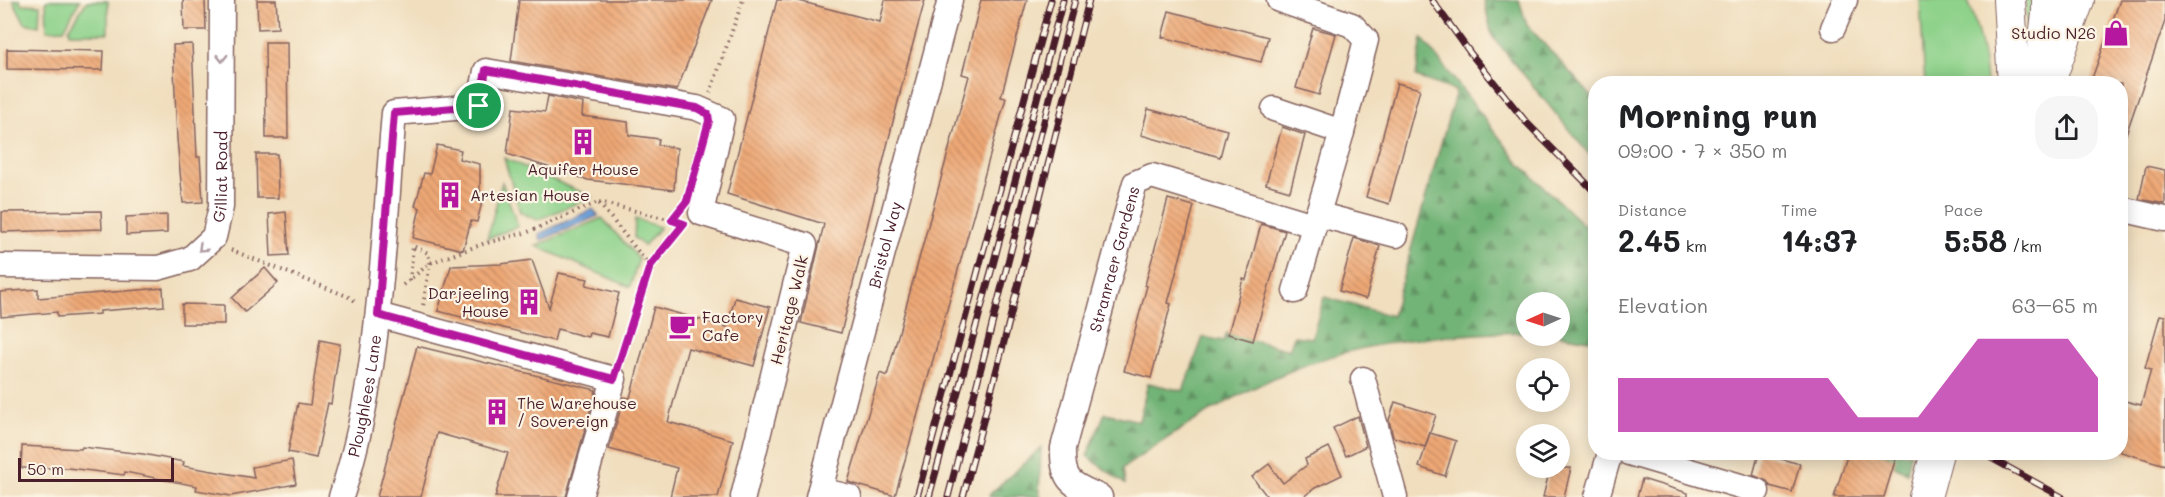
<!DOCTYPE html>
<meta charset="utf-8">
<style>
body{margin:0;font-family:Mali,sans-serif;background:#f6f6f6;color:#202124;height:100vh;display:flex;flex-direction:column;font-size:22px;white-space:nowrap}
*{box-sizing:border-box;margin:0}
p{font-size:20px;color:#757577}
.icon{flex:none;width:33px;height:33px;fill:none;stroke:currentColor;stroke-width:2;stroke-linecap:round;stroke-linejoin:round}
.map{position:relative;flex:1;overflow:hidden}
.side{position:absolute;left:1588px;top:76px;width:540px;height:384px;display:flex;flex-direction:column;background:#fff;border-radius:24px;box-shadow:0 3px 15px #0003}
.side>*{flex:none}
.needle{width:39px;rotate:267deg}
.controls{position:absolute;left:1516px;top:292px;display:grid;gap:12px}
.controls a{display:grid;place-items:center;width:54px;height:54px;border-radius:50%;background:#fff;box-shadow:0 3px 15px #0003;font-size:30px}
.scale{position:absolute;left:18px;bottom:15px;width:156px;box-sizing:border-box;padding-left:6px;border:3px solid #4a1f2b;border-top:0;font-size:16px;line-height:21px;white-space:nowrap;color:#4a1f2b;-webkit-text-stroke:4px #fcf5e5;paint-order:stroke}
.pin{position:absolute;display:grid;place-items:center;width:51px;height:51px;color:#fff;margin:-26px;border:3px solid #fff;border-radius:50%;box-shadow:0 2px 6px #0007}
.round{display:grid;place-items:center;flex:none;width:63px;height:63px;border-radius:24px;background:#f6f6f6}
.headline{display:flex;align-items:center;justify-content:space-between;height:102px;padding:0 30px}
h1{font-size:33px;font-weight:800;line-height:45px}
.metrics{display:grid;grid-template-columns:repeat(3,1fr);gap:9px;height:102px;padding:6px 30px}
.metrics div{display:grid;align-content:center}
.metrics b{font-size:30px;font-weight:800}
.metrics small{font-size:16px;font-weight:400}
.metrics p{font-size:16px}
.chart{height:168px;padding:12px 30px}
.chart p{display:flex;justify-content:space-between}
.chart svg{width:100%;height:108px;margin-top:6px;fill:#b5179e;opacity:.7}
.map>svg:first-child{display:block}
</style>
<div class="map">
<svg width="2165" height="497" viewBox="0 0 2165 497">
<defs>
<pattern id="forest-firs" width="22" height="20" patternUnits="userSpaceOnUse" patternTransform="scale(1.5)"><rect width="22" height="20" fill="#72b477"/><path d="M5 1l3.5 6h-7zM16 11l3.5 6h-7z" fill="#609262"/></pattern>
<pattern id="building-back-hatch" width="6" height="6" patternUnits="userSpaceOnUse" patternTransform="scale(1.5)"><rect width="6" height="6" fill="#eea876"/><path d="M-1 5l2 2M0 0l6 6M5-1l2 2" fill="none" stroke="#c38861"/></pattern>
</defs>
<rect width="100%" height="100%" fill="#fcf5e5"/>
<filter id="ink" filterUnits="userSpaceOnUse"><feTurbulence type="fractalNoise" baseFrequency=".0167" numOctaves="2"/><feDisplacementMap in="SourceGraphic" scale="12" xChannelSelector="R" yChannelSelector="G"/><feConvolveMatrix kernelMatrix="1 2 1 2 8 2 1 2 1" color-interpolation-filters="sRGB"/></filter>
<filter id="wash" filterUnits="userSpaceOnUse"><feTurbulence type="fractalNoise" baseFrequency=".008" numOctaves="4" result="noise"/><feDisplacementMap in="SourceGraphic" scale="24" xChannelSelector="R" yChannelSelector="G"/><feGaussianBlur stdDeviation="1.35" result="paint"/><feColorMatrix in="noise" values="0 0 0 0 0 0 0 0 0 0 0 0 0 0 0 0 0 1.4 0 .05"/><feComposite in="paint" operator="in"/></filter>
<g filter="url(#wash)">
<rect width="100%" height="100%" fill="#f0debe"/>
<g fill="#8ed28b" stroke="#6c785b" stroke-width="1.5">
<path d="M13,0H20L21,4L40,5L39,26L25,23Z"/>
<path d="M46,0H80L64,29L47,30Z"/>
<path d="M1920,0H1968C1977,28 1985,55 1986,84H1925Z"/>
<path d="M2025,0H2037L2029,44L2025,1Z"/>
<path d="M87,1H108V33H70L69,29Z"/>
<path d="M504,158L592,197L537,220L520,212Z"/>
<path d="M502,182L518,226L487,239Z"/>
<path d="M602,218L639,259L630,287L536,246Z"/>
<path d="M635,219L660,227L644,246L634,238Z"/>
</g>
<g fill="url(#forest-firs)" stroke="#5e6a51" stroke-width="1.5">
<path d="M1484,0H1519L1527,25L1596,101V163L1492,36Z"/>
<path d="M1422,38L1520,164L1596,237V341L1560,335V303H1527V332C1450,334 1370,339 1298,368C1236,392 1178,430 1123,468L1125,484L1087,456L1105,413L1139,421L1148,383L1183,391L1203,337L1224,341L1227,333L1289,350L1294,336L1312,338L1324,297L1392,316L1456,91L1416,77Z"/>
<path d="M1041,448L1039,494L1042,497H989L990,494Z"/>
<path d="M1873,453H1911L1907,473Z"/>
</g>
<path fill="#6da1d9" stroke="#5c6082" stroke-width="1.5" d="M593,209L598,216L541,240L539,234Z"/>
<g id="blocks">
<g fill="url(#building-back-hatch)">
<path d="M183,0H205L206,30H184Z"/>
<path d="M257,0H276L278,28L258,29Z"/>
<path d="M519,0H712L677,90L511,61Z"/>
<path d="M777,0H795L880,22L885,0H925L906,69L841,333L801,323L824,224L727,194Z"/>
<path d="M981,0H1027L1001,97L1006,98L895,496L848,482L880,373L887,376L969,76L962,74Z"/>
<path d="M2120,0H2165V21L2124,140L2121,139V84H2090Z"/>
<path d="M1169,11L1268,37L1261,62L1162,37Z"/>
<path d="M1313,28L1336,34L1319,95L1296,88Z"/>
<path d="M265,42H287L288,138H266Z"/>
<path d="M192,44L197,157H200L203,202L183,203L177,139L173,45Z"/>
<path d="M7,49L104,51L103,70L7,69Z"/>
<path d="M1397,83L1420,89L1389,204L1366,197Z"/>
<path d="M548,96L583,103L582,116L628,122L629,135L659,139L658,145L677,148L674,190L588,180L507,154L513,108L545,112Z"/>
<path d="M1148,109L1227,130L1220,157L1141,135Z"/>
<path d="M1282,127L1305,135L1290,191L1266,184Z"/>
<path d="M437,145L461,150L459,159L480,164V188L482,202L477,222L471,221L463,250L413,238L420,208L415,206L424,173L430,174Z"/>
<path d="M256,154H277L278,198H257Z"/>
<path d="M2146,166L2165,170V204L2139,199Z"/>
<path d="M1168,199L1194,206L1168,303L1171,304L1151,378L1124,371L1147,286L1145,285Z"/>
<path d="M101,211L102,229L2,232V212Z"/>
<path d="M286,212L289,255L271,256L269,214Z"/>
<path d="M167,215V233L126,235V217Z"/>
<path d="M1261,224L1285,231L1253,341L1228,334L1243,279L1246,280Z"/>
<path d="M1354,238L1380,246L1366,299L1339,291Z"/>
<path d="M532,260L549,308L559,273L588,279L586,285L619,293L608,337L589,333L588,337L557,329L554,341L438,311L451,266L501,264Z"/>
<path d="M265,268L278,283L245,312L232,298Z"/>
<path d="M163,288L164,306L100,311V314L57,317V312L1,317L0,292L38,289V298Z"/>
<path d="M735,298L770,307L754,366L688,348L668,422L733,440L718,497H670L677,468L609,449L624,397L630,398L654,307L727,327Z"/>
<path d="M182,304L224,305V324H182Z"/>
<path d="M2160,315L2165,316V465L2121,452V400L2141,405L2151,370L2145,368Z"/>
<path d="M320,340L340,344L331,404L328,403L316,458L288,452L298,403L310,405Z"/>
<path d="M417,346L596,390L566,497H495L508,453L437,433L421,497H377Z"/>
<path d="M1395,402L1436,415L1425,447L1393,437L1389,420Z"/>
<path d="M1358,416L1366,446L1346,456L1333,428Z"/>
<path d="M1430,433L1456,441L1445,476L1419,467Z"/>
<path d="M22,446L81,449L82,447L143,454L184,462L183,466L254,478L252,467L292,460L296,484L231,496L196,490L197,486L125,472L124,475L68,468H21Z"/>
<path d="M1329,447L1342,475L1315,488L1303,497H1263L1266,495L1252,477L1269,464L1283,483L1307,465L1305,459Z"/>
<path d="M1759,453L1800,464L1792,492L1770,486L1767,481L1753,475Z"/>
<path d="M1848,453H1881L1896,458L1884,497H1834Z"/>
<path d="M1550,468H1571L1564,497H1543Z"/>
<path d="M1642,479L1688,493V497H1637Z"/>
</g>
</g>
</g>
<g filter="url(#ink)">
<use href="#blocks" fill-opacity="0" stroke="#84625e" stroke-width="1.5"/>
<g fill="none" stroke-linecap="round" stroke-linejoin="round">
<g stroke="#84625e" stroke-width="27">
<g id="minor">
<path d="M1279,0L1352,25L1366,40L1342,132L1295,291"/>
<path d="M1833,28L1845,0"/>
<path d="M1274,109L1342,132"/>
<path d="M2121,209L2165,219"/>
<path d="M1317,214L1396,235"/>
<path id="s1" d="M0,266L158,268L190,259L214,237L221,207L222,0"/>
<path d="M378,315L614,379L580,497"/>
<path d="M1363,379L1395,497"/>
<path d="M1629,453L1757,491"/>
<path d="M820,490L849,497"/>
<path id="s2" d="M341,497C381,377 383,239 394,113L479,106L486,71L697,108L722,119L701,213L805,245L743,497"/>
<path id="s3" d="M818,497L950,0"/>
<path id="s4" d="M1100,497C1072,484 1062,483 1063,448L1135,183L1152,176L1313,225"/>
<path d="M1597,497L1610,453"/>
</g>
</g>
<g stroke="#84625e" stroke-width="34">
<g id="major">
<path d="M2009,0L2014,84"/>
<path d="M2041,68L2048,14V0"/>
<path d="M2048,84L2078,0"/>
<path d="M1925,497L1937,453"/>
</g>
</g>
<g stroke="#84625e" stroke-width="4" stroke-dasharray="1.5 4.5" stroke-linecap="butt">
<path d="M710,93L743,0"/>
<path d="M599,202L672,220"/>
<path d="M231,250L347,296L357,302"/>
<path d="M410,280L413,246L428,253L430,263L423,306"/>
<path d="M403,285L430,263L483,244L528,232L598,202L650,266L684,224L672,220L679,211"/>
<path d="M620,359L650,266"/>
</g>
<use href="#minor" stroke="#fff" stroke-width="24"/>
<use href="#major" stroke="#fff" stroke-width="32"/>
<g stroke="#4a1f2b" stroke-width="7">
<g id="rail">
<path d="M1432,0L1471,54L1526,122L1596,193"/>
<path d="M1982,453L2062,497"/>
<path d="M917,497L1051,0"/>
<path d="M929,497L994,261L1063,0"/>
<path d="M948,497L1075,0"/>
<path d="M963,497L1004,342L1089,0"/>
</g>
</g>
<use href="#rail" stroke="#fcf5e5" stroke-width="4.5" stroke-dasharray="14" stroke-linecap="butt"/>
</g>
<defs><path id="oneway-chevron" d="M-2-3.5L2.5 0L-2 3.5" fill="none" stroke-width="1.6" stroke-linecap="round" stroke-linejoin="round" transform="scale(1.5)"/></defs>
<g stroke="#ae9aa0">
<use href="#oneway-chevron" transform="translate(222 58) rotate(90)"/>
<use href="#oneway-chevron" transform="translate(202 248) rotate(136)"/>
</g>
</g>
<g fill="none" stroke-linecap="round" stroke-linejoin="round" filter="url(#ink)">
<g stroke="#fff" stroke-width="12">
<path id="route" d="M486,70L697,108L708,114L709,121L687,201L672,220L684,224L650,266L614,379L378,315L394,113L479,106Z"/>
</g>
<use href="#route" stroke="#b5179e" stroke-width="8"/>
</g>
<defs>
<g id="shop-bare" transform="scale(2.07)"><path d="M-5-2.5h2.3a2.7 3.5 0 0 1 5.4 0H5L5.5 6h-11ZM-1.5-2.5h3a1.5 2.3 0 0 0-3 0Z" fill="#b5179e" stroke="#fcf5e5" stroke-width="2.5" paint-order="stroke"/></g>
<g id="building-bare" transform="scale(2.07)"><path d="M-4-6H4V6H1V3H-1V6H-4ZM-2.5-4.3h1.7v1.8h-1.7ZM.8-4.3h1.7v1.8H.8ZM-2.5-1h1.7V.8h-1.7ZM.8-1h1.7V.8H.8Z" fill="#b5179e" stroke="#fcf5e5" stroke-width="2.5" paint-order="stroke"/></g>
<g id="cafe-bare" transform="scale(2.07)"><path d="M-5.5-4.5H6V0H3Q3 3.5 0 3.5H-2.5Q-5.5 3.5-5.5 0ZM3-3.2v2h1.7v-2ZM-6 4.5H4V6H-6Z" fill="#b5179e" stroke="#fcf5e5" stroke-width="2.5" paint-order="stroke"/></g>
</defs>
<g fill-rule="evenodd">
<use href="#shop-bare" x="2116" y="33"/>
<use href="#building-bare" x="583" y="142"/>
<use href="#building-bare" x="450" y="195"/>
<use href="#building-bare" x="529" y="302"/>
<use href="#cafe-bare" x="682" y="326"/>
<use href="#building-bare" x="497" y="412"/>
</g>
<g text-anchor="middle" stroke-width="4.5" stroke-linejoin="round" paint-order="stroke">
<g font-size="16" fill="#4a1f2b" stroke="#fcf5e5" text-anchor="start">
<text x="2096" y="39" text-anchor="end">Studio N26</text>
<text x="583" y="175" text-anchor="middle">Aquifer House</text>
<text x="470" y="201">Artesian House</text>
<text x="509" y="299" text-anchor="end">Darjeeling<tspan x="509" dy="18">House</tspan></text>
<text x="702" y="323">Factory<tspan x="702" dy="18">Cafe</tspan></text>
<text x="517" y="409">The Warehouse<tspan x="517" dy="18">/ Sovereign</tspan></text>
</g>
<g font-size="16" fill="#4a1f2b" stroke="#fcf5e5">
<text dy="6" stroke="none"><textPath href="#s1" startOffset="285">Gilliat Road</textPath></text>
<text dy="6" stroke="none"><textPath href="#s3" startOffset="261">Bristol Way</textPath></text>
<text dy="6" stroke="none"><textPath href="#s4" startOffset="264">Stranraer Gardens</textPath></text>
<text transform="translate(789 310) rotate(-76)" y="6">Heritage Walk</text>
<text dy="6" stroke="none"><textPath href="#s2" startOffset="104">Ploughlees Lane</textPath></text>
</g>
</g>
</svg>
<div class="controls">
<a><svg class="needle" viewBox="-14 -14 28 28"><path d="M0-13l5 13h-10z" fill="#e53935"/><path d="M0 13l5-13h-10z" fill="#757577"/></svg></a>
<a><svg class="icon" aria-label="locate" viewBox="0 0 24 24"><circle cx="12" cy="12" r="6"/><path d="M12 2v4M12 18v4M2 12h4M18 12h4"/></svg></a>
<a><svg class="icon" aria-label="layers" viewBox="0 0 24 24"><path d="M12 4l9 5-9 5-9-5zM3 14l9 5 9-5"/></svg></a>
</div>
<div class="scale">50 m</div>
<div class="pin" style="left:479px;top:106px;background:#1e9e55"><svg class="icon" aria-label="arrive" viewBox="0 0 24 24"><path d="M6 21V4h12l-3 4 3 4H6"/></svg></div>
<section class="side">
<div class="headline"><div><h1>Morning run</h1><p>09:00 · 7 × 350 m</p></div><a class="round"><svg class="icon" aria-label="share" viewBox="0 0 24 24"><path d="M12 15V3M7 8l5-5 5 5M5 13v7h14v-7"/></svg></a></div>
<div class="metrics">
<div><p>Distance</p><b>2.45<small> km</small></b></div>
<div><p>Time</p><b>14:37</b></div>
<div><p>Pace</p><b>5:58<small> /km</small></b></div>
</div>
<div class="chart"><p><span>Elevation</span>63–65 m</p>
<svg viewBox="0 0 160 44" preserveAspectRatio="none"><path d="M0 44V22L10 22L20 22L30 22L40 22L50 22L60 22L70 22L80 38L90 38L100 38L110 22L120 6L130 6L140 6L150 6L160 22V44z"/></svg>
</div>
</section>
</div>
